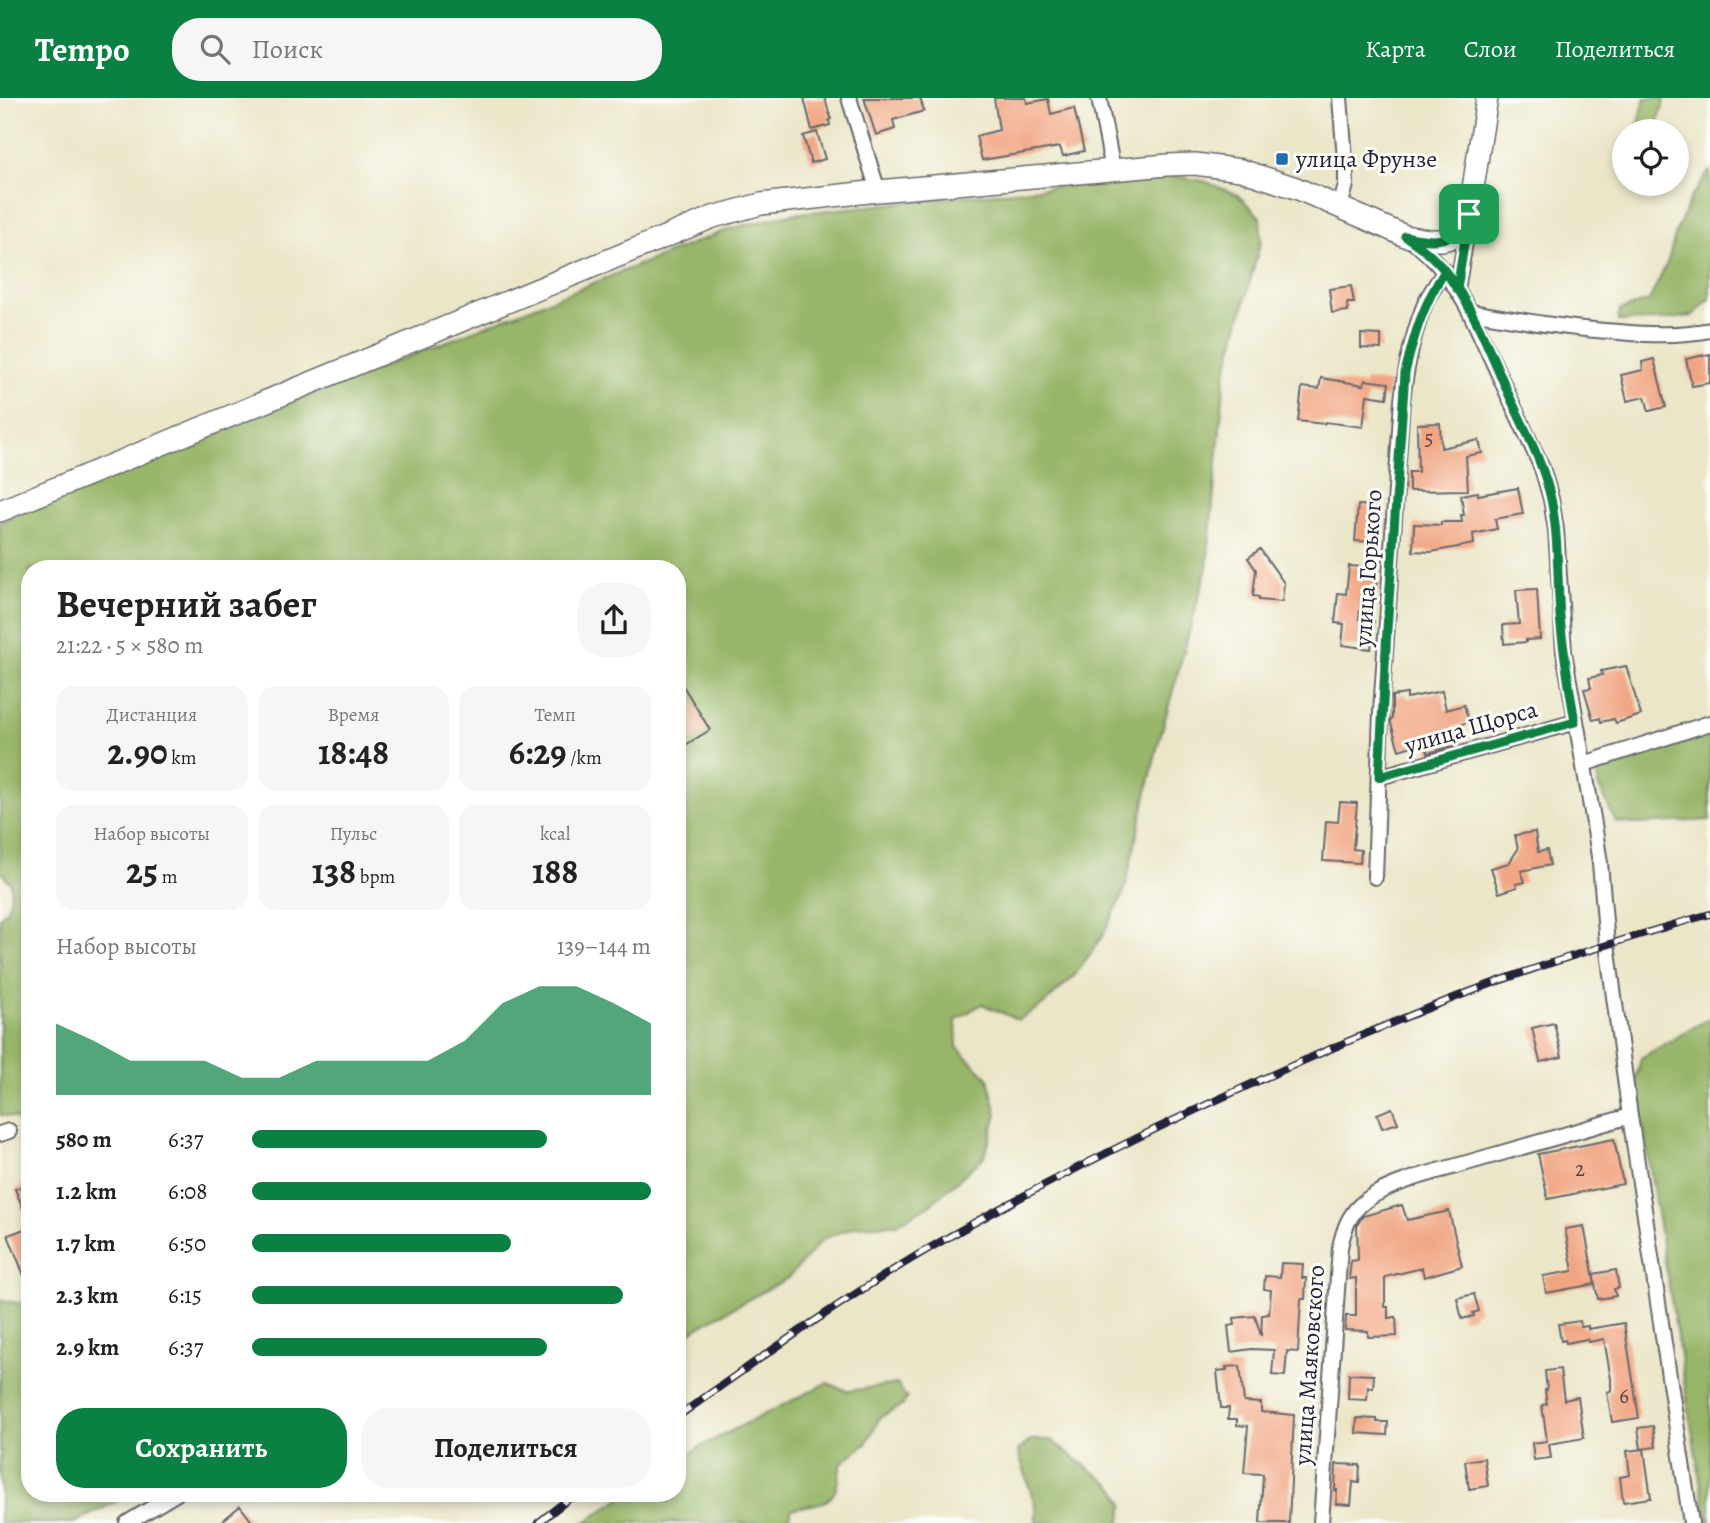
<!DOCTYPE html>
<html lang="ru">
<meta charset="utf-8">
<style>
body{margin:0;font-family:Alegreya,serif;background:#f6f6f6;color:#222;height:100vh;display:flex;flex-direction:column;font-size:26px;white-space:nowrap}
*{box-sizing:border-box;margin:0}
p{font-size:23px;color:#767676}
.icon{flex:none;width:38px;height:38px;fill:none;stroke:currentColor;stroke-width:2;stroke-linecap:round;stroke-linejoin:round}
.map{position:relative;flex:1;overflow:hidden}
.panel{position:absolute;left:21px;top:462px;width:665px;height:942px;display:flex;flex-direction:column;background:#fff;border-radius:28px;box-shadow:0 4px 10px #0003}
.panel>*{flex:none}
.buttons{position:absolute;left:1612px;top:21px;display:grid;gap:14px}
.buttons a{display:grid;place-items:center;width:77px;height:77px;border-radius:50%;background:#fff;box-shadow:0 4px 10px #0003;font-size:35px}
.pin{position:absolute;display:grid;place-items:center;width:60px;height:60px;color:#fff;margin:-30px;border-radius:14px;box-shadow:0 4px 10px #0006}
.round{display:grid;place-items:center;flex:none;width:74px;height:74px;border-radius:28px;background:#f6f6f6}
.head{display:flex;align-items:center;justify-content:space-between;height:119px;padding:0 35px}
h1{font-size:38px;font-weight:700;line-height:52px}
.stats{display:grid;grid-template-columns:repeat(3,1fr);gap:10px;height:119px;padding:7px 35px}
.stats div{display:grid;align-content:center;border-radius:18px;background:#f6f6f6;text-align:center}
.stats b{font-size:35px;font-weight:700}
.stats small{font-size:19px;font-weight:400}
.stats p{font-size:19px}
.chart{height:196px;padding:14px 35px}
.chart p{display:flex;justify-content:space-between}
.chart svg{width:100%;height:126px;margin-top:7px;fill:#0b8043;opacity:.7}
.primary-button{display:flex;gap:14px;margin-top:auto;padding:14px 35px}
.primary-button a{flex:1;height:80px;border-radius:28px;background:#0b8043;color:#fff;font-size:28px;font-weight:700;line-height:80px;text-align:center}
.primary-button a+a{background:#f6f6f6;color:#222}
ul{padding:0 35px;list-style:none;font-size:23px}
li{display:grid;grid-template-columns:112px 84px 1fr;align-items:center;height:52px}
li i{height:18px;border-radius:9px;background:#0b8043}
header{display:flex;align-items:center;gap:42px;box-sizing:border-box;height:98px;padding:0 35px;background:#0b8043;color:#fff}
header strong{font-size:33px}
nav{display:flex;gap:38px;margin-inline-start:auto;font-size:24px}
.search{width:490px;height:63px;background:#f6f6f6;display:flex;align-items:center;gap:18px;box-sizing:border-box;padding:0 24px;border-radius:28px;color:#767676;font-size:26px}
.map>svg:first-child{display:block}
</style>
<header>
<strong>Tempo</strong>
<div class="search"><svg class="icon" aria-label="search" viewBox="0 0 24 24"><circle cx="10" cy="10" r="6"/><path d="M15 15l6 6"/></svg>Поиск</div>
<nav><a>Карта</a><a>Слои</a><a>Поделиться</a></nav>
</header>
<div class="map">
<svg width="1710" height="1425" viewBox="0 0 1710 1425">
<rect width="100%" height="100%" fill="#fdfcf7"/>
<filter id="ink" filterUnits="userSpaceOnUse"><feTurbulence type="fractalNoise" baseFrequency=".0143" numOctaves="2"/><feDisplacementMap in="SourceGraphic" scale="14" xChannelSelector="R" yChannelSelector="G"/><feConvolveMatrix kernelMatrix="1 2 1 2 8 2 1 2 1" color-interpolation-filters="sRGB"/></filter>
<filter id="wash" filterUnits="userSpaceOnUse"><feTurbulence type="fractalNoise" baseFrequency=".00686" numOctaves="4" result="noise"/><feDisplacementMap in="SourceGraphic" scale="28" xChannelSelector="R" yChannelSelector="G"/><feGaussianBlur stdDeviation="1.57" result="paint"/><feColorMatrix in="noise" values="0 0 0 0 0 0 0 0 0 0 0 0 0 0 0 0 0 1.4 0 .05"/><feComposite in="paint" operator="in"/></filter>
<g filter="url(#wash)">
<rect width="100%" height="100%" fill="#ebe6c8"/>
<g fill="#98b669" stroke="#5d6c52" stroke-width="2">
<path d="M1645,0H1665L1655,33H1637Z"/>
<path d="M1710,73V201L1692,218L1661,222L1618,223L1620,212L1649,203L1668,163L1676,134L1690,101Z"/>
<path d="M1167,77L1204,83L1238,97L1260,119L1261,142L1225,278L1207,469L1157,650L1124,794L1103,837L1075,877L1043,907L1018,922L982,906L956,922L957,949L988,980L997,1016L985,1058L930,1107L896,1126L856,1128L823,1141L788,1180L714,1220L677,1242V471H30V1046L17,1020L0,1017V819C11,810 11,798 11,785L0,773V424L168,350L360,278L729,131L791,116Z"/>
<path d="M1710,632V722L1633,726L1616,724L1598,687V674L1607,665Z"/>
<path d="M1710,920V1425H1707L1636,984L1641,960Z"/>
<path d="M0,1202L23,1206L30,1203V1395H133L74,1425H0Z"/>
<path d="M827,1285L848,1293L897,1286L907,1300L902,1308L880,1319L866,1346L841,1365C834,1408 833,1402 792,1411L787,1423L791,1425H584L628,1395H677V1364L703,1347Z"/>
<path d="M1031,1342H1051L1116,1391L1124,1407L1120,1425H1036V1410L1018,1353Z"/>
</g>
<g id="blocks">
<g fill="#f1a582">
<path d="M804,0H825L831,21L829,22L830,27L812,32Z"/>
<path d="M864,0H920L924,13L893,22L895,31L876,37Z"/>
<path d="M994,0H1026L1027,5L1048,1L1051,16L1074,10L1084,53L1063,58L1060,49L982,62L976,38L999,32Z"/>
<path d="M817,34L825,61L811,65L803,38Z"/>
<path d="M1351,188L1354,205H1347L1348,213L1332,215L1329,191Z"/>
<path d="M1361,236L1381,237V251L1361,250Z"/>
<path d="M1710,256V285L1692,288L1686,261Z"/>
<path d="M1654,261L1666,309L1649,313L1645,299L1627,303L1621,277L1643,272L1642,264Z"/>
<path d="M1321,280L1364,287L1365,282L1389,285L1387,300L1367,297L1363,329L1325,324L1324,326L1298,323L1302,289L1319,291Z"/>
<path d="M1440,325L1441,350L1479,342L1482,355L1466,358L1468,392L1409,393V374H1418L1417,326Z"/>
<path d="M1518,390L1523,416L1495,421L1497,431L1473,436L1474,446L1431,454L1413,453L1414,426L1441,427V424H1462L1461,417H1464L1461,397L1478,394V397Z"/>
<path d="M1358,407L1375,408L1374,418H1378L1376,444L1355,443Z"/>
<path d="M1260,451L1284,485L1282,504L1259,502V499L1253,498L1256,472L1248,460Z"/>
<path d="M1349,468L1378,470L1376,494L1362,493L1359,521L1374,523L1371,551L1342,547L1344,526L1335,525L1338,495L1346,496Z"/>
<path d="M1537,491L1540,541L1526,542V544L1504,546L1503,527L1519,526L1516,492Z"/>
<path d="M1626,568L1641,617L1616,625L1614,621L1601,624L1600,620L1593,622L1584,591L1591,590L1589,580L1602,577L1601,573Z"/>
<path d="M677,578L710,632L677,652Z"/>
<path d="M1442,593L1446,612L1464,607L1469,624L1452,629L1457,647L1428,655L1425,644L1399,652L1390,622L1392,621V598L1407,596V600Z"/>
<path d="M1340,704L1357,705L1353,751L1361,752L1360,765L1323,763L1326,723L1338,724Z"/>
<path d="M1535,734L1538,754L1547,752L1550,767L1521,773L1525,784L1516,786L1517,789L1499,795L1491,770L1509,765L1518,751L1515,737Z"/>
<path d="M1554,925L1562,959L1540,964L1532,930Z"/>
<path d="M1392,1010L1398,1025L1382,1030L1377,1016Z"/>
<path d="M1614,1041L1623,1086L1548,1101L1538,1056Z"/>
<path d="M30,1085V1127L15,1091Z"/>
<path d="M1402,1107L1407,1122L1449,1113L1462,1168L1424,1179L1422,1170L1385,1179V1209H1388V1220L1396,1219L1397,1238L1368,1239V1233L1345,1232L1346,1218H1356V1180L1349,1181L1351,1163L1358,1162L1357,1127L1363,1118Z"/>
<path d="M1584,1128L1595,1186L1546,1195L1543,1178L1573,1173L1565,1131Z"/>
<path d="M30,1129V1190H29L8,1137Z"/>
<path d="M1281,1165L1303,1166L1302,1180H1306L1305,1201H1301L1298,1254L1287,1253L1285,1278L1272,1277L1274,1252L1251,1251L1231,1254L1228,1228L1235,1227L1234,1220L1255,1218L1261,1238L1262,1217L1269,1216L1271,1192L1264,1191L1265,1178L1280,1179Z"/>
<path d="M1616,1172L1619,1190L1614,1191L1616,1198L1598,1201L1593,1176Z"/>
<path d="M1474,1196L1479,1213L1473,1215L1474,1218L1462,1221L1457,1200Z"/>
<path d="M1580,1223L1581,1229L1588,1228V1231L1624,1225L1639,1320L1612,1324L1607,1294L1611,1293V1281L1604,1241L1588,1244L1587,1241L1566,1245L1565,1242L1561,1243L1558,1226Z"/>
<path d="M1240,1268L1244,1304L1261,1305V1314L1294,1317L1289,1425H1260L1263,1376L1244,1375L1248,1328L1237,1327V1321H1228L1229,1310H1221L1217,1273L1227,1272L1226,1269Z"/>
<path d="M1560,1271L1564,1302L1578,1299L1584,1340L1549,1346L1551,1360L1534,1362L1532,1345L1547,1343L1542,1307L1547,1306L1545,1292H1547L1545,1273Z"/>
<path d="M1349,1276L1374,1277L1373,1290L1368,1289L1367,1302L1348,1301Z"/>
<path d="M1357,1320L1377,1321V1324H1388L1387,1337L1356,1335Z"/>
<path d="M1653,1328L1656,1349L1641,1351L1638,1330Z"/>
<path d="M1644,1351L1651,1400L1623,1404L1620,1379L1630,1377L1627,1353Z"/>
<path d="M1484,1360L1488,1388L1469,1391L1465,1363Z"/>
<path d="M1336,1366L1360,1367L1359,1385L1353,1384L1351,1407L1336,1406L1337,1392H1335Z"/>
<path d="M240,1408L253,1425H220Z"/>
</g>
</g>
</g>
<g filter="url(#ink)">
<use href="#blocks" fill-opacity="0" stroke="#68676c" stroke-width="2"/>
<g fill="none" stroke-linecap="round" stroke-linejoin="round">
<g stroke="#68676c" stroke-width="18">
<g id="street">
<path d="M849,0L878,93"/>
<path d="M1099,0L1113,72"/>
<path d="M1340,0L1346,73V87L1340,109"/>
<path d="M1408,140C1436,159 1454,185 1470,214L1542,370L1551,401L1556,432L1564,554L1594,726L1600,765L1607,846L1630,1018L1691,1425"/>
<path d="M1457,191L1469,121"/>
<path d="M1470,214C1519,222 1569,231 1619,234C1649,237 1680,238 1710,232"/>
<path d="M1584,666L1710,625"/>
<path d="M1379,679L1575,624"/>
<path d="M1375,779L1381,614L1402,303C1406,269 1413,233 1427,201C1432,192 1439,182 1445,173"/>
<path d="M0,1036L9,1033"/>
<path d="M127,1425L177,1395"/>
<path d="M1321,1425L1340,1149C1344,1131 1349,1115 1365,1103C1389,1084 1440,1073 1470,1064C1523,1049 1576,1033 1630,1018"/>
</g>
</g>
<g stroke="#68676c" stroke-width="24">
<path id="secondary" d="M0,413L713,119L761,106L878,93L1167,67L1195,66L1241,72L1296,90L1405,138L1429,142H1442L1450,140L1457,134L1469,116L1487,0"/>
</g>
<use href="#street" stroke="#fff" stroke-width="14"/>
<use href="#secondary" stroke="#fff" stroke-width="21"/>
<g stroke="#22223b" stroke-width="8">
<g id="rail">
<path d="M677,1319C759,1261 841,1202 928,1151C998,1110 1070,1073 1143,1037C1244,988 1347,942 1451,901C1536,868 1623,841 1710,816"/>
<path d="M538,1425L576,1395"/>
</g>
</g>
<use href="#rail" stroke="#fdfcf7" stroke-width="5" stroke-dasharray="16" stroke-linecap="butt"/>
</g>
</g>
<g fill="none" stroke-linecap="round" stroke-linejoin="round" filter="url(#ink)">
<g stroke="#fff" stroke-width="14">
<path id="route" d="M1469,116L1457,191L1445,173C1423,206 1414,237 1405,275L1387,531L1379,679L1575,624C1569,588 1563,553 1560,518C1557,479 1559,439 1551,401C1543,364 1524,330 1509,297C1491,256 1473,208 1445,173C1434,159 1420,148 1405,138C1436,145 1453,146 1469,116"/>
</g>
<use href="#route" stroke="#0b8043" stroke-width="9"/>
</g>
<rect fill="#1f6fb2" stroke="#fdfcf7" stroke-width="2.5" x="1275" y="54" width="14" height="14" rx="3.5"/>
<g text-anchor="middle" stroke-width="6" stroke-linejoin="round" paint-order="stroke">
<g font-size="21" fill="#56434d">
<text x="1429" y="347">5</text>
<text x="1580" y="1078">2</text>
<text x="1624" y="1305">6</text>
</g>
<g font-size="24" fill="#22223b" stroke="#fdfcf7" text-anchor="start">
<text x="1296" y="69">улица Фрунзе</text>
</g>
<g font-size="24" fill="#22223b" stroke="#fdfcf7">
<text transform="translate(1368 470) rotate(-86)" y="8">улица Горького</text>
<text transform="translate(1471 629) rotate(-16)" y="8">улица Щорса</text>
<text transform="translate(1309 1267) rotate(-86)" y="8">улица Маяковского</text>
</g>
</g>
</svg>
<div class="buttons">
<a><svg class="icon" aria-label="locate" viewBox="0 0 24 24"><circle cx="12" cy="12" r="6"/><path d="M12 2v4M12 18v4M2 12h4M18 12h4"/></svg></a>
</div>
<div class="pin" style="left:1469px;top:116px;background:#1e9e55"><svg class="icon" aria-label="arrive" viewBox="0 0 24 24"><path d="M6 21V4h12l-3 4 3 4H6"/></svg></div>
<section class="panel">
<div class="head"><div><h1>Вечерний забег</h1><p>21:22 · 5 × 580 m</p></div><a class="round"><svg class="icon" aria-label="share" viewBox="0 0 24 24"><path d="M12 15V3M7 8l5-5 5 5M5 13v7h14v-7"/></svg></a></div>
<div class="stats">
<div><p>Дистанция</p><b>2.90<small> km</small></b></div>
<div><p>Время</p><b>18:48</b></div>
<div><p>Темп</p><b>6:29<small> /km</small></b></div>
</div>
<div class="stats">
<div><p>Набор высоты</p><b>25<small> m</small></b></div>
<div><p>Пульс</p><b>138<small> bpm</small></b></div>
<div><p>kcal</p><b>188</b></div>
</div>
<div class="chart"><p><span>Набор высоты</span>139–144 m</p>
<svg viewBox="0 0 160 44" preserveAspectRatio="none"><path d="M0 44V19L10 25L20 32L30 32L40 32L50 38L60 38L70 32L80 32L90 32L100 32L110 25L120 12L130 6L140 6L150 12L160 19V44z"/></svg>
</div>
<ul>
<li><b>580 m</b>6:37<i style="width:74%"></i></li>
<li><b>1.2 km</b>6:08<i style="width:100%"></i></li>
<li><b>1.7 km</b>6:50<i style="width:65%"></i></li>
<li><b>2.3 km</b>6:15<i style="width:93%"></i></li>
<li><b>2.9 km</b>6:37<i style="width:74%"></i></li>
</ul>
<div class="primary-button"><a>Сохранить</a><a>Поделиться</a></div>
</section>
</div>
